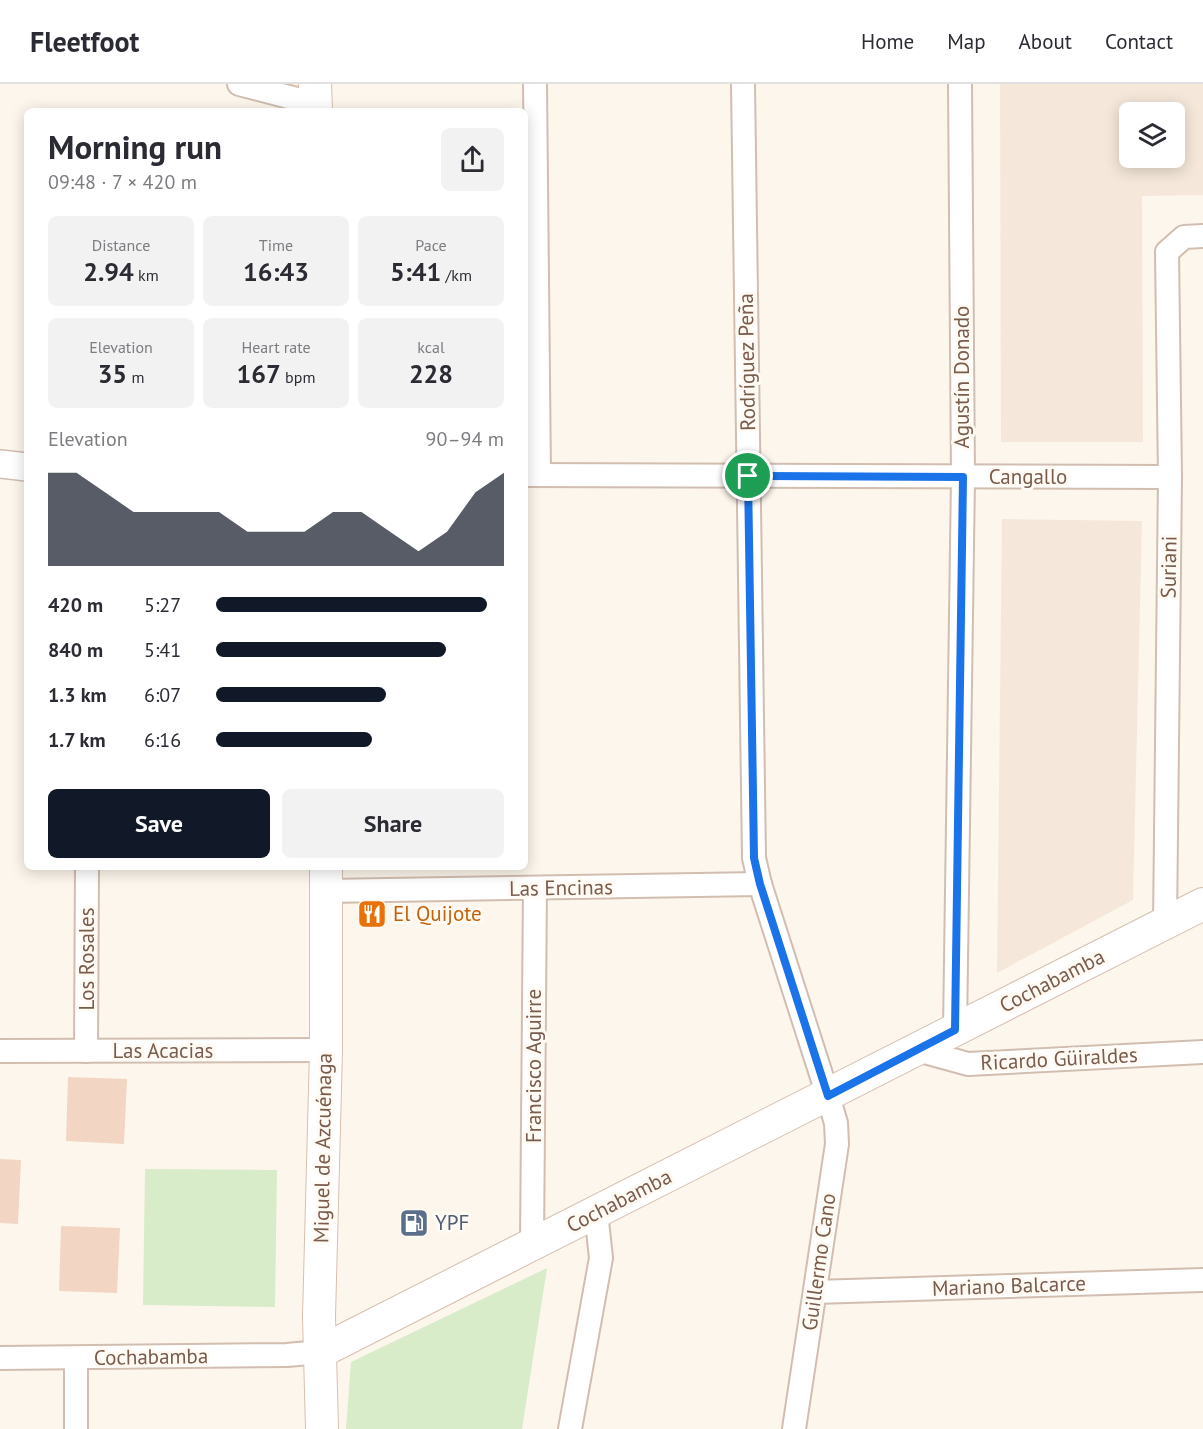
<!DOCTYPE html>
<meta charset="utf-8">
<style>
body{margin:0;font-family:"PT Sans",sans-serif;background:#f2f2f3;color:#2b2b33;height:100vh;display:flex;flex-direction:column;font-size:22px;white-space:nowrap}
*{box-sizing:border-box;margin:0}
p{font-size:20px;color:#7c7c81}
.icon{flex:none;width:33px;height:33px;fill:none;stroke:currentColor;stroke-width:2;stroke-linecap:round;stroke-linejoin:round}
.map{position:relative;flex:1;overflow:hidden}
.side{position:absolute;left:24px;top:24px;width:504px;height:762px;display:flex;flex-direction:column;background:#fff;border-radius:9px;box-shadow:0 3px 15px #0003}
.side>*{flex:none}
.tools{position:absolute;left:1119px;top:18px;display:grid;gap:12px}
.tools a{display:grid;place-items:center;width:66px;height:66px;border-radius:9px;background:#fff;box-shadow:0 3px 15px #0003;font-size:30px}
.pin{position:absolute;display:grid;place-items:center;width:51px;height:51px;color:#fff;margin:-26px;border:3px solid #fff;border-radius:50%;box-shadow:0 2px 6px #0007}
.round{display:grid;place-items:center;flex:none;width:63px;height:63px;border-radius:9px;background:#f2f2f3}
.head{display:flex;align-items:center;justify-content:space-between;height:102px;padding:0 24px}
h1{font-size:33px;font-weight:800;line-height:45px}
.metrics{display:grid;grid-template-columns:repeat(3,1fr);gap:9px;height:102px;padding:6px 24px}
.metrics div{display:grid;align-content:center;border-radius:9px;background:#f2f2f3;text-align:center}
.metrics b{font-size:26px;font-weight:800}
.metrics small{font-size:16px;font-weight:400}
.metrics p{font-size:16px}
.chart{height:168px;padding:12px 24px}
.chart p{display:flex;justify-content:space-between}
.chart svg{width:100%;height:108px;margin-top:6px;fill:#111827;opacity:.7}
.action{display:flex;gap:12px;margin-top:auto;padding:12px 24px}
.action a{flex:1;height:69px;border-radius:9px;background:#111827;color:#fff;font-size:24px;font-weight:800;line-height:69px;text-align:center}
.action a+a{background:#f2f2f3;color:#2b2b33}
ul{padding:0 24px;list-style:none;font-size:20px}
li{display:grid;grid-template-columns:96px 72px 1fr;align-items:center;height:45px}
li i{height:15px;border-radius:8px;background:#111827}
header{display:flex;align-items:center;gap:36px;box-sizing:border-box;height:84px;padding:0 30px;background:#fff;border-bottom:2px solid #e1e1e2}
header strong{font-size:28px}
nav{display:flex;gap:33px;margin-inline-start:auto;font-size:21px}
.map>svg:first-child{display:block}
</style>
<header>
<strong>Fleetfoot</strong>
<nav><a>Home</a><a>Map</a><a>About</a><a>Contact</a></nav>
</header>
<div class="map">
<svg width="1203" height="1345" viewBox="0 0 1203 1345">
<rect width="100%" height="100%" fill="#fdf6ec"/>
<g fill="#f5e8da" fill-rule="evenodd">
<path d="M1000,0H1203V111L1142,112L1143,358H1001ZM1130,28H1174V74H1130Z"/>
<path d="M1002,435L1142,437L1133,816L997,889Z"/>
</g>
<g fill="#d8ecc9">
<path d="M145,1085L277,1086L275,1223L143,1221Z"/>
<path d="M547,1184L522,1345H346L351,1278Z"/>
</g>
<g fill="#f3d5c3">
<path d="M68,993L127,995L124,1060L66,1057Z"/>
<path d="M0,1075L21,1076L18,1140L0,1139Z"/>
<path d="M61,1142L120,1144L117,1209L59,1207Z"/>
</g>
<g fill="none" stroke-linecap="round" stroke-linejoin="round">
<g stroke="#d1beb0" stroke-width="26">
<g id="minor">
<path d="M239,0L316,20"/>
<path d="M535,0L539,391"/>
<path d="M743,0L754,774L760,800L828,1012L836,1039L837,1060L794,1345"/>
<path d="M525,391L1170,393"/>
<path d="M326,807L760,800"/>
<path d="M1165,840L1170,393L1167,168L1184,153L1203,152"/>
<path d="M955,946L963,393L960,0"/>
<path d="M917,966L968,980L1203,968"/>
<path d="M0,967L326,966"/>
<path d="M86,967L87,783"/>
<path d="M532,1160L535,804"/>
<path d="M815,1208L1203,1196"/>
<path d="M0,1274L287,1271L320,1268"/>
<path d="M76,1345V1275"/>
<path d="M570,1345L601,1174L596,1128"/>
</g>
</g>
<g stroke="#d1beb0" stroke-width="30">
<path id="tertiary" d="M0,380L27,383"/>
</g>
<g stroke="#d6c0b0" stroke-width="34">
<g id="secondary">
<path d="M315,0L316,27"/>
<path d="M320,1268L1203,820"/>
<path d="M322,1345L319,1233L326,966V783"/>
</g>
</g>
<use href="#minor" stroke="#fff" stroke-width="22"/>
<use href="#tertiary" stroke="#fff" stroke-width="27"/>
<use href="#secondary" stroke="#fff" stroke-width="32"/>
</g>
<g fill="none" stroke-linecap="round" stroke-linejoin="round">
<g stroke="#fff" stroke-width="12">
<path id="route" d="M748,392L963,393L955,946L828,1012L760,800L754,774Z"/>
</g>
<use href="#route" stroke="#1a73e8" stroke-width="8"/>
</g>
<defs>
<g id="restaurant-square" transform="scale(1.5)"><rect x="-9" y="-9" width="18" height="18" rx="4" fill="#e8710a" stroke="#fffaf3"/><path d="M-5-6h1v4h1v-4h1v4h1v-4h1v5L-1.5 .5V6h-2V.5L-5-1ZM5-6V6H3V1.5H1.5Q1.5-4 5-6Z" fill="#fff"/></g>
<g id="fuel-square" transform="scale(1.5)"><rect x="-9" y="-9" width="18" height="18" rx="4" fill="#5c6f8a" stroke="#fffaf3"/><path d="M-5.5-6h7V0h2V4h1.3V-2.5L3-4.5l.8-.8L6-3V5H2.5V1h-1V6h-7ZM-4.2-4.7v3.2H.2V-4.7Z" fill="#fff"/></g>
</defs>
<g fill-rule="evenodd">
<use href="#restaurant-square" x="372" y="830"/>
<use href="#fuel-square" x="414" y="1139"/>
</g>
<g text-anchor="middle" stroke-width="6" stroke-linejoin="round" paint-order="stroke">
<g font-size="21" fill="#7a5c4d" stroke="#fffaf3">
<text transform="translate(747 278) rotate(-91)" y="7">Rodríguez Peña</text>
<text transform="translate(962 293) rotate(-90)" y="7">Agustín Donado</text>
<text x="1028" y="400">Cangallo</text>
<text transform="translate(1169 483) rotate(-89)" y="7">Suriani</text>
<text transform="translate(561 804) rotate(-1)" y="7">Las Encinas</text>
<text transform="translate(87 875) rotate(-90)" y="7">Los Rosales</text>
<text transform="translate(1052 897) rotate(-27)" y="7">Cochabamba</text>
<text x="163" y="974">Las Acacias</text>
<text transform="translate(1059 975) rotate(-3)" y="7">Ricardo Güiraldes</text>
<text transform="translate(534 982) rotate(-90)" y="7">Francisco Aguirre</text>
<text transform="translate(323 1064) rotate(-89)" y="7">Miguel de Azcuénaga</text>
<text transform="translate(619 1117) rotate(-27)" y="7">Cochabamba</text>
<text transform="translate(819 1178) rotate(-82)" y="7">Guillermo Cano</text>
<text transform="translate(1009 1202) rotate(-2)" y="7">Mariano Balcarce</text>
<text transform="translate(151 1273) rotate(-1)" y="7">Cochabamba</text>
</g>
<g font-size="21" fill="#c56008" stroke="#fffaf3" text-anchor="start">
<text x="393" y="837">El Quijote</text>
</g>
<g font-size="21" fill="#4e5e75" stroke="#fffaf3" text-anchor="start">
<text x="435" y="1146">YPF</text>
</g>
</g>
</svg>
<div class="tools">
<a><svg class="icon" aria-label="layers" viewBox="0 0 24 24"><path d="M12 4l9 5-9 5-9-5zM3 14l9 5 9-5"/></svg></a>
</div>
<div class="pin" style="left:748px;top:392px;background:#1e9e55"><svg class="icon" aria-label="arrive" viewBox="0 0 24 24"><path d="M6 21V4h12l-3 4 3 4H6"/></svg></div>
<section class="side">
<div class="head"><div><h1>Morning run</h1><p>09:48 · 7 × 420 m</p></div><a class="round"><svg class="icon" aria-label="share" viewBox="0 0 24 24"><path d="M12 15V3M7 8l5-5 5 5M5 13v7h14v-7"/></svg></a></div>
<div class="metrics">
<div><p>Distance</p><b>2.94<small> km</small></b></div>
<div><p>Time</p><b>16:43</b></div>
<div><p>Pace</p><b>5:41<small> /km</small></b></div>
</div>
<div class="metrics">
<div><p>Elevation</p><b>35<small> m</small></b></div>
<div><p>Heart rate</p><b>167<small> bpm</small></b></div>
<div><p>kcal</p><b>228</b></div>
</div>
<div class="chart"><p><span>Elevation</span>90–94 m</p>
<svg viewBox="0 0 160 44" preserveAspectRatio="none"><path d="M0 44V6L10 6L20 14L30 22L40 22L50 22L60 22L70 30L80 30L90 30L100 22L110 22L120 30L130 38L140 30L150 14L160 6V44z"/></svg>
</div>
<ul>
<li><b>420 m</b>5:27<i style="width:94%"></i></li>
<li><b>840 m</b>5:41<i style="width:80%"></i></li>
<li><b>1.3 km</b>6:07<i style="width:59%"></i></li>
<li><b>1.7 km</b>6:16<i style="width:54%"></i></li>
</ul>
<div class="action"><a>Save</a><a>Share</a></div>
</section>
</div>
